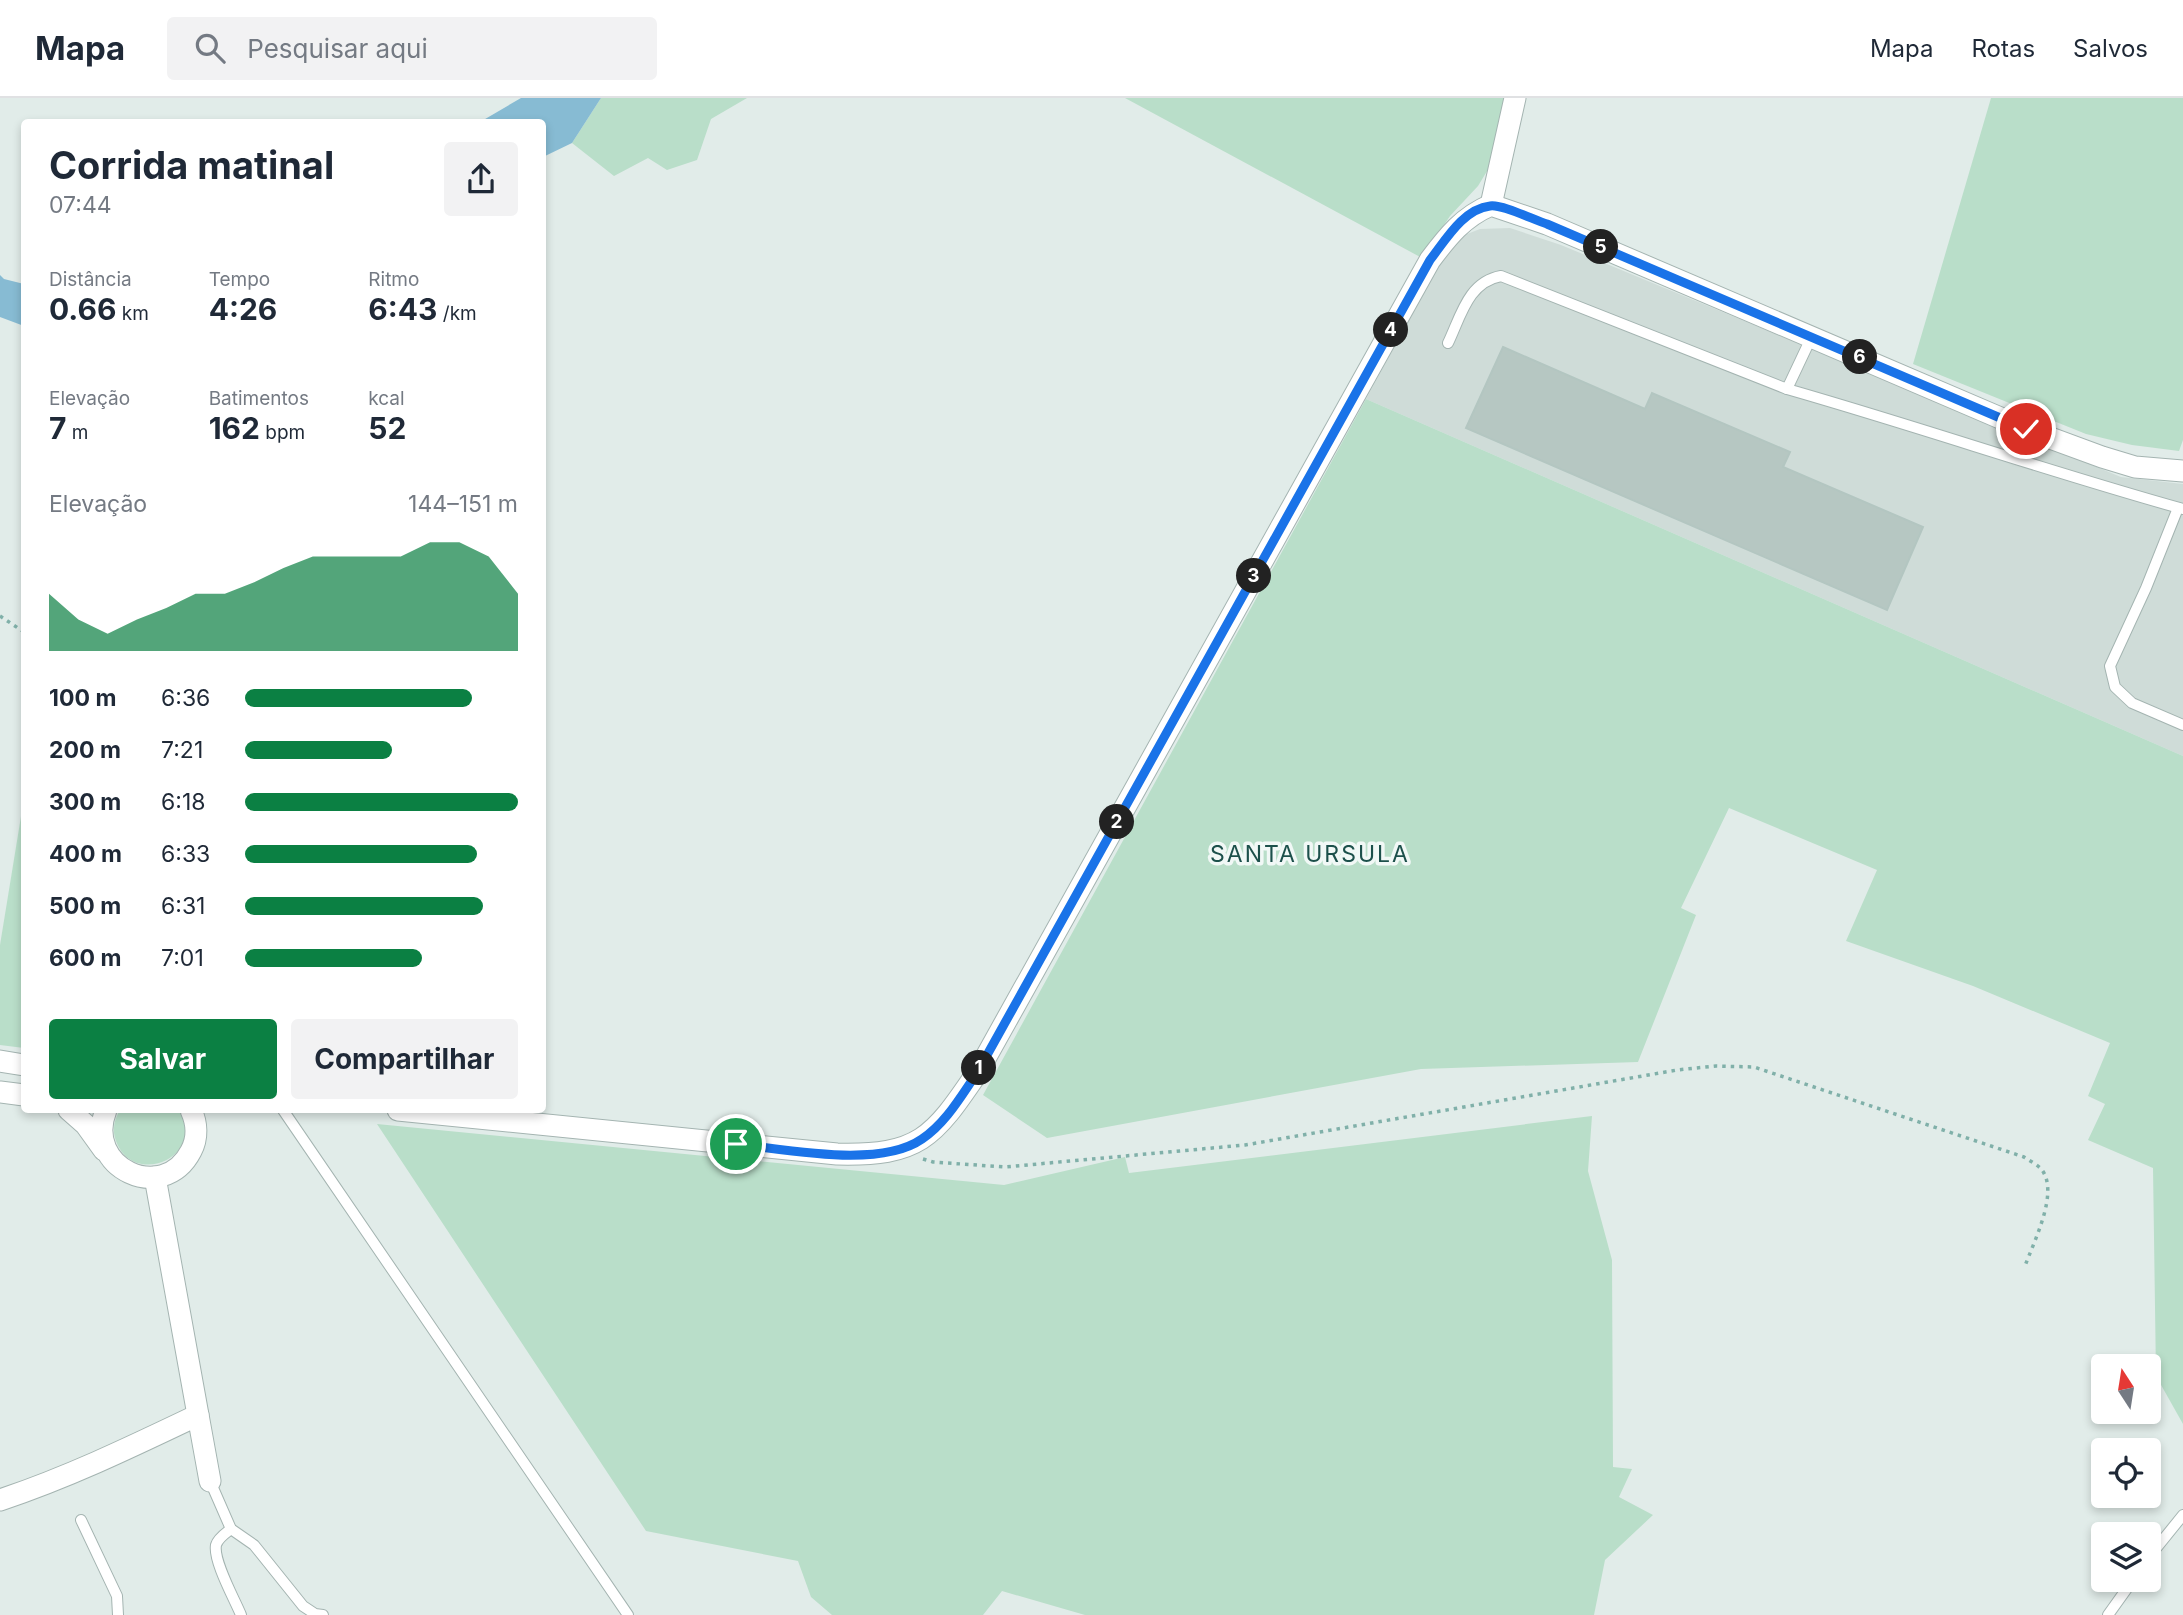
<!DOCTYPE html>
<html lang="pt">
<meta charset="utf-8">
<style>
body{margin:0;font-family:Inter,sans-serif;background:#f2f2f3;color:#1f2937;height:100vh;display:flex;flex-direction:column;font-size:26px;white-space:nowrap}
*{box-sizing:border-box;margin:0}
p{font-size:23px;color:#747a83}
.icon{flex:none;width:38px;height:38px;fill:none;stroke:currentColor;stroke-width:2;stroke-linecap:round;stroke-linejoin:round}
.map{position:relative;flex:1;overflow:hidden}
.drawer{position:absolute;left:21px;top:21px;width:525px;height:994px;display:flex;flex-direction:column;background:#fff;border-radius:7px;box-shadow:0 4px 10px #0003}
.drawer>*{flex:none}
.needle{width:46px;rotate:348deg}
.buttons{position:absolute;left:2091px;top:1256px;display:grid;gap:14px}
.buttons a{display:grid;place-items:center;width:70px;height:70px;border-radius:7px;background:#fff;box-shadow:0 4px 10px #0003;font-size:35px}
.pin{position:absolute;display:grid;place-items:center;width:60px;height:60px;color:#fff;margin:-30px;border:4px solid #fff;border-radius:50%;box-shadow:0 2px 7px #0007}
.km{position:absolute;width:35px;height:35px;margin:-18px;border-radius:50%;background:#222;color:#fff;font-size:19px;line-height:35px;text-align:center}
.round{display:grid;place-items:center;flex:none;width:74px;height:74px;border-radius:7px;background:#f2f2f3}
.summary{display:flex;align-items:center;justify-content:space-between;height:119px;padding:0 28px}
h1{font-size:38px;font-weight:700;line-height:52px}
.figures{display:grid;grid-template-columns:repeat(3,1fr);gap:10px;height:119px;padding:7px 28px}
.figures div{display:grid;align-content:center}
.figures b{font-size:30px;font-weight:700}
.figures small{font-size:19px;font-weight:400}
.figures p{font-size:19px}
.chart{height:196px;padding:14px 28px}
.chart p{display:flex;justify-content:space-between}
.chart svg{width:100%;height:126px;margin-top:7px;fill:#0b8043;opacity:.7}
.primary-button{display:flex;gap:14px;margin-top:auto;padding:14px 28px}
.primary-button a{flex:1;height:80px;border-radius:7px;background:#0b8043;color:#fff;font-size:28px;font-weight:700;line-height:80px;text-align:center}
.primary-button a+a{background:#f2f2f3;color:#1f2937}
ul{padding:0 28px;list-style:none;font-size:23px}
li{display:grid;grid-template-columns:112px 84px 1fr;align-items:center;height:52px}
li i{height:18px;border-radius:9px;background:#0b8043}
header{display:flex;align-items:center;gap:42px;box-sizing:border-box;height:98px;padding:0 35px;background:#fff;border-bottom:2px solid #e0e1e3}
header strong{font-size:33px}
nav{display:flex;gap:38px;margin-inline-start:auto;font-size:24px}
.search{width:490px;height:63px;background:#f2f2f3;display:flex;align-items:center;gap:18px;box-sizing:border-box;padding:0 24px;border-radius:7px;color:#747a83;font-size:26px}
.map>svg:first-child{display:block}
</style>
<header>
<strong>Mapa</strong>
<div class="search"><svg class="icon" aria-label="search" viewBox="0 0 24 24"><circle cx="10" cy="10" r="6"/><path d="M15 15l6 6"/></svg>Pesquisar aqui</div>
<nav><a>Mapa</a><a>Rotas</a><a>Salvos</a></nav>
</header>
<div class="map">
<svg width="2183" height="1517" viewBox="0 0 2183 1517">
<rect width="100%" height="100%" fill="#e1ece9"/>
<path fill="#cfdcd8" d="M1510,130L1561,147L2121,379L2183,386V658L1366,301L1448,150L1462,138L1480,131Z"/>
<g fill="#b9dec9">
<path d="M601,0H747L711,21L697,62L667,72L648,60L614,78L572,45Z"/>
<path d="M1125,0H1508L1495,60L1478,88L1450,118L1422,160Z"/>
<path d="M1991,0H2183V342L2179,353L2132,347L2086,336L1913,266Z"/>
<path d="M1366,301L2183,658V1326L2156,1278L2153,1070L2088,1042L2105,1006L2088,998L2110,945L1973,888L1846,843L1877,772L1729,710L1681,810L1696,817L1638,964L1421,971L1047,1040L983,997Z"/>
<path d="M24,700V950L0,947V847Z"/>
<path d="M120,1012H180C206,1060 133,1090 116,1043C112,1032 114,1022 120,1012Z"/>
<path d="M1592,1018L1588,1073L1612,1162L1613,1369L1632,1371L1619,1399L1653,1417L1605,1462L1594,1517H1085L1002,1493L983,1517H832L811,1499L798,1463L646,1433L377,1026L1004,1087L1125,1059L1129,1075Z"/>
</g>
<g fill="#87bbd3">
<path d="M521,0H601L572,45L543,59L542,24H480Z"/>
<path d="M0,177L4,181L24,186V228L0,219Z"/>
</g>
<path fill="#b6c7c2" stroke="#b3c6c1" stroke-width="2" d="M1503,249L1645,311L1652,295L1790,354L1783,369L1923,429L1887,512L1466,330Z"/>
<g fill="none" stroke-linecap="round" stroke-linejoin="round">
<g stroke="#a4b4b1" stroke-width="12">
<g id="lane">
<path d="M1448,245C1461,218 1468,184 1501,178L1787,291L1812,238"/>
<path d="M1787,291C1920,329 2050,374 2183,411"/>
<path d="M2178,410L2146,490L2110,568L2115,589L2132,605L2183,627"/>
<path d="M283,1012L628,1517"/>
<path d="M210,1383L231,1431L254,1447L303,1508L315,1516L323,1517"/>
<path d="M81,1422L117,1498L118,1517"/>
<path d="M231,1431C226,1435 218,1440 216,1447C213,1463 235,1502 241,1517"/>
<path d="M2149,1459L2183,1417"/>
<path d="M2108,1517L2133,1482"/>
</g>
</g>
<g stroke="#a4b4b1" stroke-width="23">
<g id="street">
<path d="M1491,107L1515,0"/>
<path d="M0,963L24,967"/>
<path d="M0,994L24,997"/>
<path d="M69,1012L86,1027L104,1052"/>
<path d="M106,1012C83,1070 163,1107 191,1053C198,1040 197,1025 191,1012"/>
<path d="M398,1012L837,1056C919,1058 933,1040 977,975L1430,162C1448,138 1463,119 1491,107L1547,126L2026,331L2102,359L2135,369L2183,373"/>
<path d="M155,1079L198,1317"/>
<path d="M0,1402C69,1379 133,1348 198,1317L210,1383"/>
</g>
</g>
<g stroke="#80b0a9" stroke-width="3.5" stroke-dasharray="3.5 5" stroke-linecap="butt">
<path d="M0,518L24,534"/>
<path d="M923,1061L933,1064L1005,1069L1245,1047L1677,972L1716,968L1754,969L2024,1059C2030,1063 2038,1067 2042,1072C2059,1095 2034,1143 2025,1168"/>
</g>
<use href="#lane" stroke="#fff" stroke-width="10"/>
<use href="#street" stroke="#fff" stroke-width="21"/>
</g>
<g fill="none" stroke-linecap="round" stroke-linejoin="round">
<g stroke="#fff" stroke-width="14">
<path id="route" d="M736,1046C786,1051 879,1071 922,1041C946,1025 961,998 977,975L1430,162C1445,143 1463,111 1490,108C1502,106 1534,122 1547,126L2026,331"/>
</g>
<use href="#route" stroke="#1a73e8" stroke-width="9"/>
</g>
<g text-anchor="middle" stroke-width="7" stroke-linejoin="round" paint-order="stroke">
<g font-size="23" letter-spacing="2" fill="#1c504b" stroke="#f1f8f6">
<text x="1310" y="764">SANTA URSULA</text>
</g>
</g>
</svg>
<div class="buttons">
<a><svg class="needle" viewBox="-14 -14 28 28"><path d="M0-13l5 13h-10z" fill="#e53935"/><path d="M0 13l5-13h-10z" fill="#747a83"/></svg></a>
<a><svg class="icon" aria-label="locate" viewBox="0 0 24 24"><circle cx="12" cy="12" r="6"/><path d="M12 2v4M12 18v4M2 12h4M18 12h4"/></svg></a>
<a><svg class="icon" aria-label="layers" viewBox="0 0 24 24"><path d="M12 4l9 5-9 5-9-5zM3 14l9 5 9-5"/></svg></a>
</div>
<div class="pin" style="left:736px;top:1046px;background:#1e9e55"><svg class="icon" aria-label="arrive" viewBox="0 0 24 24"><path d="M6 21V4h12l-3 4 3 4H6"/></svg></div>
<div class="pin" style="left:2026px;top:331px;background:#d93025"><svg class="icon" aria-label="check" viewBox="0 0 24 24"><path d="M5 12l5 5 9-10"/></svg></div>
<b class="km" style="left:979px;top:970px">1</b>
<b class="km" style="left:1117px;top:724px">2</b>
<b class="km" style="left:1254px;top:478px">3</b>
<b class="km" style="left:1391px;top:232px">4</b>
<b class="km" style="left:1601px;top:149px">5</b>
<b class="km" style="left:1860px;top:259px">6</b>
<section class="drawer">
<div class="summary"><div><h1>Corrida matinal</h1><p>07:44</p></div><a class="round"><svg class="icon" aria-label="share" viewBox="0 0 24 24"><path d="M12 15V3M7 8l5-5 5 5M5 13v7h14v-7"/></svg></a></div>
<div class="figures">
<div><p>Distância</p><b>0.66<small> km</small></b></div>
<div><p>Tempo</p><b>4:26</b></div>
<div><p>Ritmo</p><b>6:43<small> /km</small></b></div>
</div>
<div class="figures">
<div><p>Elevação</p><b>7<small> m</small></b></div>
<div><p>Batimentos</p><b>162<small> bpm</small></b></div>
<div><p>kcal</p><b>52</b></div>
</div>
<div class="chart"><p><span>Elevação</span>144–151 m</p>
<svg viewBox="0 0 160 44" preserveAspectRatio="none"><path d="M0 44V24L10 33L20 38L30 33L40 29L50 24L60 24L70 20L80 15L90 11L100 11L110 11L120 11L130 6L140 6L150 11L160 24V44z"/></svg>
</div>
<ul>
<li><b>100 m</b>6:36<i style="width:83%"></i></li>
<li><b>200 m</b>7:21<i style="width:54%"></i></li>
<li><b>300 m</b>6:18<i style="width:100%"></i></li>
<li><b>400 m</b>6:33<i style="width:85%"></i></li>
<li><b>500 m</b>6:31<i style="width:87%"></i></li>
<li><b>600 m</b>7:01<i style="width:65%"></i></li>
</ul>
<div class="primary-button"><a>Salvar</a><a>Compartilhar</a></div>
</section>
</div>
